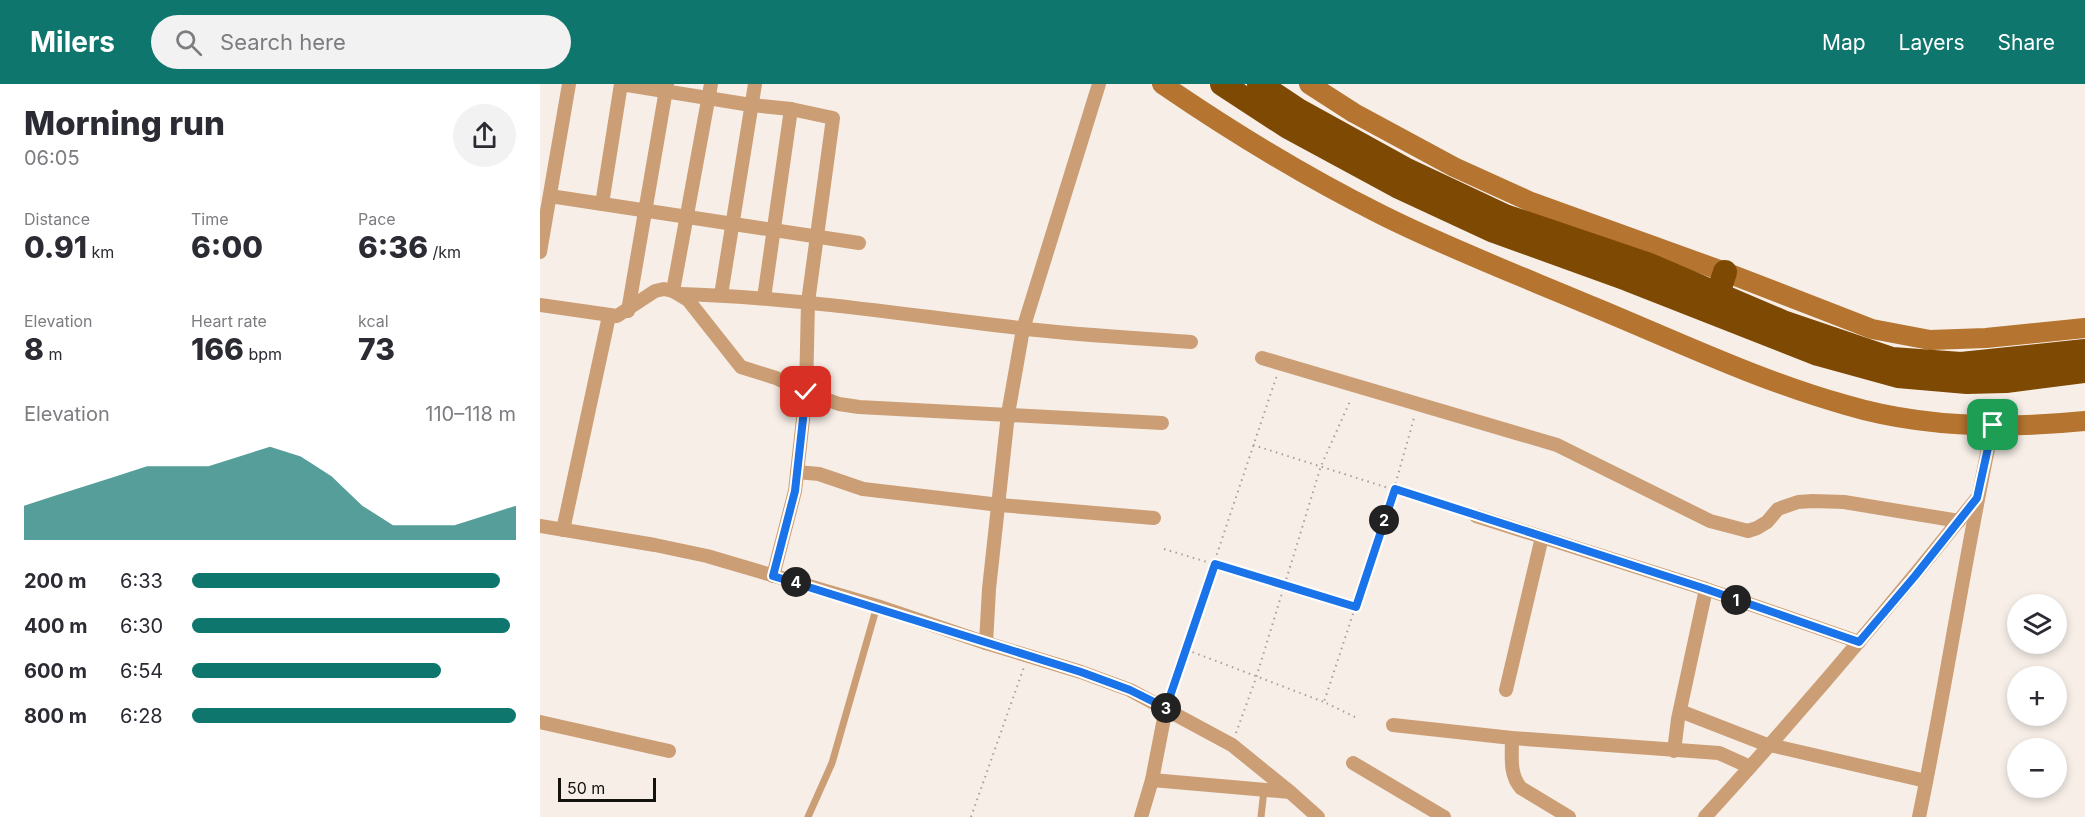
<!DOCTYPE html>
<meta charset="utf-8">
<style>
body{margin:0;font-family:Inter,sans-serif;background:#f2f2f3;color:#2b2b33;height:100vh;display:flex;flex-direction:column;font-size:22px;white-space:nowrap}
*{box-sizing:border-box;margin:0}
p{font-size:20px;color:#7c7c81}
.icon{flex:none;width:33px;height:33px;fill:none;stroke:currentColor;stroke-width:2;stroke-linecap:round;stroke-linejoin:round}
.map{position:relative;flex:1;overflow:hidden}
.panel{display:flex;flex-direction:column;background:#fff;width:540px}
.panel>*{flex:none}
.controls{position:absolute;left:1467px;top:510px;display:grid;gap:12px}
.controls a{display:grid;place-items:center;width:60px;height:60px;border-radius:50%;background:#fff;box-shadow:0 3px 9px #0003;font-size:30px}
.scale{position:absolute;left:18px;bottom:15px;width:98px;box-sizing:border-box;padding-left:6px;border:3px solid #14120f;border-top:0;font-size:16px;line-height:21px;white-space:nowrap;color:#14120f;-webkit-text-stroke:4px #f6eee7;paint-order:stroke}
.pin{position:absolute;display:grid;place-items:center;width:51px;height:51px;color:#fff;margin:-26px;border-radius:12px;box-shadow:0 3px 9px #0006}
.km{position:absolute;width:30px;height:30px;margin:-15px;border-radius:50%;background:#222;color:#fff;font-size:16px;line-height:30px;text-align:center}
.round{display:grid;place-items:center;flex:none;width:63px;height:63px;border-radius:32px;background:#f2f2f3}
.head{display:flex;align-items:center;justify-content:space-between;height:102px;padding:0 24px}
h1{font-size:33px;font-weight:800;line-height:45px}
.stats{display:grid;grid-template-columns:repeat(3,1fr);gap:9px;height:102px;padding:6px 24px}
.stats div{display:grid;align-content:center}
.stats b{font-size:30px;font-weight:800}
.stats small{font-size:16px;font-weight:400}
.stats p{font-size:16px}
.chart{height:168px;padding:12px 24px}
.chart p{display:flex;justify-content:space-between}
.chart svg{width:100%;height:108px;margin-top:6px;fill:#0f766e;opacity:.7}
ul{padding:0 24px;list-style:none;font-size:20px}
li{display:grid;grid-template-columns:96px 72px 1fr;align-items:center;height:45px}
li i{height:15px;border-radius:8px;background:#0f766e}
header{display:flex;align-items:center;gap:36px;box-sizing:border-box;height:84px;padding:0 30px;background:#0f766e;color:#fff}
header strong{font-size:28px}
nav{display:flex;gap:33px;margin-inline-start:auto;font-size:21px}
.search{width:420px;height:54px;background:#f2f2f3;display:flex;align-items:center;gap:15px;box-sizing:border-box;padding:0 21px;border-radius:33px;color:#7c7c81;font-size:22px}
main{display:flex;flex:1;min-height:0}
.map>svg:first-child{display:block}
</style>
<header>
<strong>Milers</strong>
<div class="search"><svg class="icon" aria-label="search" viewBox="0 0 24 24"><circle cx="10" cy="10" r="6"/><path d="M15 15l6 6"/></svg>Search here</div>
<nav><a>Map</a><a>Layers</a><a>Share</a></nav>
</header>
<main>
<section class="panel">
<div class="head"><div><h1>Morning run</h1><p>06:05</p></div><a class="round"><svg class="icon" aria-label="share" viewBox="0 0 24 24"><path d="M12 15V3M7 8l5-5 5 5M5 13v7h14v-7"/></svg></a></div>
<div class="stats">
<div><p>Distance</p><b>0.91<small> km</small></b></div>
<div><p>Time</p><b>6:00</b></div>
<div><p>Pace</p><b>6:36<small> /km</small></b></div>
</div>
<div class="stats">
<div><p>Elevation</p><b>8<small> m</small></b></div>
<div><p>Heart rate</p><b>166<small> bpm</small></b></div>
<div><p>kcal</p><b>73</b></div>
</div>
<div class="chart"><p><span>Elevation</span>110–118 m</p>
<svg viewBox="0 0 160 44" preserveAspectRatio="none"><path d="M0 44V30L10 26L20 22L30 18L40 14L50 14L60 14L70 10L80 6L90 10L100 18L110 30L120 38L130 38L140 38L150 34L160 30V44z"/></svg>
</div>
<ul>
<li><b>200 m</b>6:33<i style="width:95%"></i></li>
<li><b>400 m</b>6:30<i style="width:98%"></i></li>
<li><b>600 m</b>6:54<i style="width:77%"></i></li>
<li><b>800 m</b>6:28<i style="width:100%"></i></li>
</ul>
</section>
<div class="map">
<svg width="1545" height="733" viewBox="0 0 1545 733">
<rect width="100%" height="100%" fill="#f6eee7"/>
<g fill="none" stroke-linecap="round" stroke-linejoin="round">
<g stroke="#a5a09a" stroke-width="2" stroke-dasharray="1.5 4.5" stroke-linecap="butt">
<path d="M713,361L924,428"/>
<path d="M624,465L816,523"/>
<path d="M647,566L784,618"/>
<path d="M629,613L737,291"/>
<path d="M815,633L784,618L854,405L874,334"/>
<path d="M696,649L716,594L781,382L811,315"/>
<path d="M431,733L484,583"/>
</g>
<g stroke="#cb9e75" stroke-width="7">
<path d="M268,733L292,679L337,522"/>
<path d="M721,733L724,706"/>
</g>
<g stroke="#cb9e75" stroke-width="14">
<path d="M81,0L211,21L251,25L293,34L268,218L266,308L255,407L233,492"/>
<path d="M10,112L319,159"/>
<path d="M62,120L81,0"/>
<path d="M0,168L29,0"/>
<path d="M133,207L171,0"/>
<path d="M140,210C254,213 366,231 479,244C536,251 594,254 651,258"/>
<path d="M181,211L215,0"/>
<path d="M224,214L251,25"/>
<path d="M0,221L77,232L115,207L124,205L133,207L148,216L201,283L236,294L261,306L299,320L319,323L622,339"/>
<path d="M88,227L127,0"/>
<path d="M722,274L1017,361L1170,437L1208,447L1217,444L1227,438L1238,425L1258,418L1273,417L1304,418L1419,437"/>
<path d="M257,388L279,390L323,405L460,421L614,434"/>
<path d="M936,432L1166,505L1319,558"/>
<path d="M0,442L115,461L167,472L337,522L446,559L541,588L590,606L692,661L750,708L778,733"/>
<path d="M23,446L69,232"/>
<path d="M446,559L449,505L468,330L483,245L559,0"/>
<path d="M966,606L1002,453"/>
<path d="M1140,627L1230,662"/>
<path d="M0,638L129,667"/>
<path d="M853,641L972,654L1179,669L1210,683"/>
<path d="M972,654C972,671 969,691 981,704L1029,733"/>
<path d="M1230,661L1386,697"/>
<path d="M1134,667L1138,635L1166,505"/>
<path d="M813,679L904,733"/>
<path d="M612,696L750,708"/>
<path d="M601,733L612,696L626,624"/>
<path d="M1165,733C1259,630 1350,523 1437,414"/>
<path d="M1379,733C1406,603 1425,471 1453,341"/>
</g>
<g stroke="#b5742f" stroke-width="20">
<path d="M622,0C692,48 766,93 842,131C910,165 983,193 1054,223C1136,257 1220,297 1306,321C1383,344 1466,345 1545,337"/>
<path d="M769,0L814,29L914,83L991,118L1185,188L1332,245L1390,256L1446,254L1545,244"/>
</g>
<g stroke="#7e4902" stroke-width="24">
<path d="M682,0L748,43L857,102L954,147L1087,195L1278,270L1358,292L1427,298L1466,297L1545,287"/>
<path d="M719,0L758,26L865,85L965,132L1107,180L1243,238L1352,275L1421,280L1545,267"/>
<path d="M1178,210L1185,188"/>
</g>
</g>
<g fill="none" stroke-linecap="round" stroke-linejoin="round">
<g stroke="#fff" stroke-width="12">
<path id="route" d="M266,308L255,407L233,492L541,588L590,606L626,624L675,480L816,523L855,405L1166,505L1319,558L1375,492L1437,414L1453,341"/>
</g>
<use href="#route" stroke="#1a73e8" stroke-width="8"/>
</g>
</svg>
<div class="controls">
<a><svg class="icon" aria-label="layers" viewBox="0 0 24 24"><path d="M12 4l9 5-9 5-9-5zM3 14l9 5 9-5"/></svg></a>
<a>+</a>
<a>−</a>
</div>
<div class="scale">50 m</div>
<div class="pin" style="left:1453px;top:341px;background:#1e9e55"><svg class="icon" aria-label="arrive" viewBox="0 0 24 24"><path d="M6 21V4h12l-3 4 3 4H6"/></svg></div>
<div class="pin" style="left:266px;top:308px;background:#d93025"><svg class="icon" aria-label="check" viewBox="0 0 24 24"><path d="M5 12l5 5 9-10"/></svg></div>
<b class="km" style="left:1196px;top:516px">1</b>
<b class="km" style="left:844px;top:436px">2</b>
<b class="km" style="left:626px;top:624px">3</b>
<b class="km" style="left:256px;top:498px">4</b>
</div>
</main>
